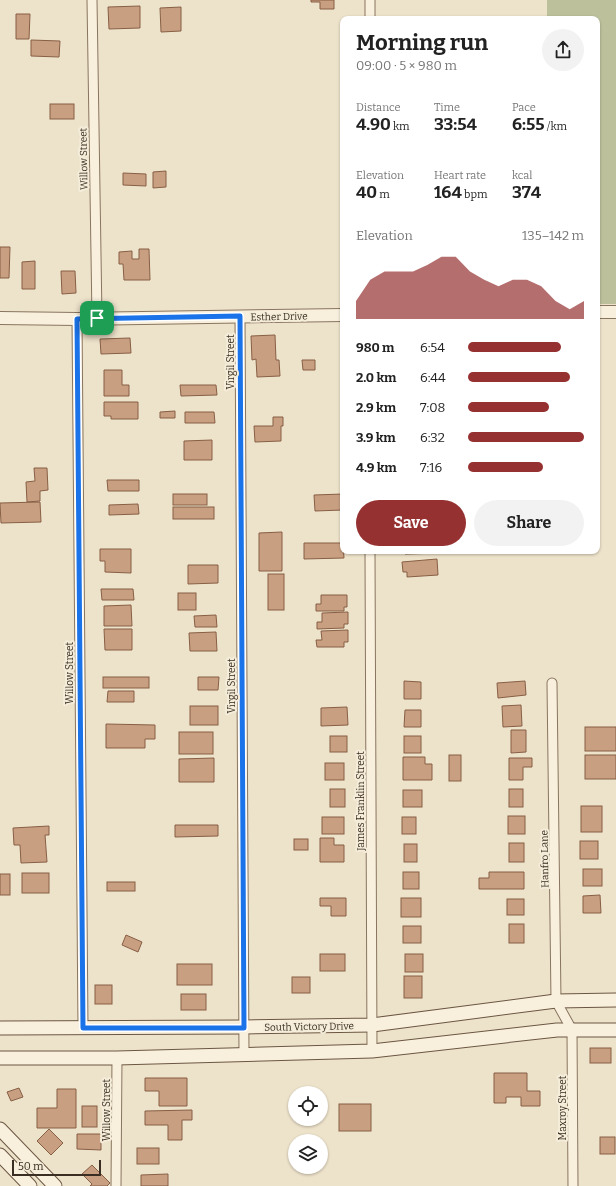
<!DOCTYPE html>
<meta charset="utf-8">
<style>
body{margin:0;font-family:Bitter,serif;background:#f2f2f2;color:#222;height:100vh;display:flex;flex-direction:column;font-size:15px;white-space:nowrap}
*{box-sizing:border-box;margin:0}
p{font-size:13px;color:#767676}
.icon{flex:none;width:22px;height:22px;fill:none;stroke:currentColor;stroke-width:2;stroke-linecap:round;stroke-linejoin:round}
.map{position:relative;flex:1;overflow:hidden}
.drawer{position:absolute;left:340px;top:16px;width:260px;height:538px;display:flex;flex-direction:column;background:#fff;border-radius:8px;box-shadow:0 1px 3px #0004}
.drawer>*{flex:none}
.fabs{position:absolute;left:288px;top:1086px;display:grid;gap:8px}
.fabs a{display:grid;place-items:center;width:40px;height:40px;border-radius:50%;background:#fff;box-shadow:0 1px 3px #0004;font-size:20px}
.scale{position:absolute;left:12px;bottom:10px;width:89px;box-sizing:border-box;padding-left:4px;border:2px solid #3a2d21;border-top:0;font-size:11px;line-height:14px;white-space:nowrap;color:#3a2d21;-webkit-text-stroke:3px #f5edd9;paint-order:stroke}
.pin{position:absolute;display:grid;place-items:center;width:34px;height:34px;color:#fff;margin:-17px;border-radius:8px;box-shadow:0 2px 6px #0006}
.round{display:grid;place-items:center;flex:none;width:42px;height:42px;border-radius:21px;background:#f2f2f2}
.summary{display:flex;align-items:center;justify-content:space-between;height:68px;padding:0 16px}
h1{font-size:22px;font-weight:700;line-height:30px}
.stats{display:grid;grid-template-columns:repeat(3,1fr);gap:6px;height:68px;padding:4px 16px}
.stats div{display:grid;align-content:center}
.stats b{font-size:17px;font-weight:700}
.stats small{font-size:11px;font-weight:400}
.stats p{font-size:11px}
.chart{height:112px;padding:8px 16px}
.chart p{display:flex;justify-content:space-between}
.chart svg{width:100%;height:72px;margin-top:4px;fill:#963132;opacity:.7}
.primary-button{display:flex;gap:8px;margin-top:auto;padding:8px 16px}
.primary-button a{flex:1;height:46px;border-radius:24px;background:#963132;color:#fff;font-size:16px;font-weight:700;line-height:46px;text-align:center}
.primary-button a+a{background:#f2f2f2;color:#222}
ul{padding:0 16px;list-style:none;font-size:13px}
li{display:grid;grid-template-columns:64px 48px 1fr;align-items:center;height:30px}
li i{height:10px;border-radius:5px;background:#963132}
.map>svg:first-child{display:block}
</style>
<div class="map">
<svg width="616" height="1186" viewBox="0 0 616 1186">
<rect width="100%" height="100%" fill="#ede2ca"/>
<path fill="#bcc19c" d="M547,0H616V304H597V19H547Z"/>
<g fill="#c99f81" stroke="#875f45">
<path d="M311,0H334V9H320V2H311Z"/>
<path d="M140,6V28L109,29L108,7Z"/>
<path d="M181,7V31L161,32L160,8Z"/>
<path d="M16,14H30L29,39H16Z"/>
<path d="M31,40L60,41L59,57L31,56Z"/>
<rect x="50" y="104" width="24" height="15"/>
<path d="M166,171V187L153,188V172Z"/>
<path d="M123,173L146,174V186L123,185Z"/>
<path d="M0,247H10L9,278H0Z"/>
<path d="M139,249H149L150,280H124L123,264H119V252L132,251V259H139Z"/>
<path d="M35,261V289H22V262Z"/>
<path d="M61,271H75L76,293L62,294Z"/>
<path d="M275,335L276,360H279L280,376L257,377L256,359L252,360L251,336Z"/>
<path d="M130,338L131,353L101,354L100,339Z"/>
<path d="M302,360H315V370H303Z"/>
<path d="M104,370H122V385H129V396H104Z"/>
<path d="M180,385H216L217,395L181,396Z"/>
<path d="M104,402H138V419H111V416H104Z"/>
<path d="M175,411V418H160V412Z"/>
<path d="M185,412H214L215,423H185Z"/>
<path d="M273,417H283V426H281V441L255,442L254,426H273Z"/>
<path d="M212,440V460H184V441Z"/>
<path d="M34,468H47L48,490L40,491V501L27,502L26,482L35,481Z"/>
<path d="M107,480H139V491H108Z"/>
<rect x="173" y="494" width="34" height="11"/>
<path d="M343,494V510L315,511L314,495Z"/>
<path d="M40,502L41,522L1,523L0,503Z"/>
<path d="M138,504L139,514L109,515V505Z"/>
<rect x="173" y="507" width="41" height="12"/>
<path d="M282,532V571H259V533Z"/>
<path d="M304,543H343L344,558L304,559Z"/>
<path d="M100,549H131V573L105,572V561H100Z"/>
<path d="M404,551H444V553L405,554Z"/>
<path d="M437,559L438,575L407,577V572H403L402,562Z"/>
<path d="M188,565H218V583L188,584Z"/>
<rect x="268" y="574" width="16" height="36"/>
<path d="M101,589H133L134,600H102Z"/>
<rect x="178" y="593" width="18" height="17"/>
<path d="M321,595H347V607H344V611H316V604H321Z"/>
<path d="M131,605L132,626H104V606Z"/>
<path d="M348,612V624H344V628L317,629V622H322V613Z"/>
<path d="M216,615L217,627H195L194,616Z"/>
<path d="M104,629H132V650H105Z"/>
<path d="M348,630V642H344V647H317L316,640H322L321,631Z"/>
<path d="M216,632L217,651H190L189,633Z"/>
<rect x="103" y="677" width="46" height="11"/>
<path d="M198,677H219L218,690H198Z"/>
<path d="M404,681L421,682V699H404Z"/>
<path d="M525,681L526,695L498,698L497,683Z"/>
<path d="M108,691H134V702H107Z"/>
<path d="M521,705L522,726L503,727L502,706Z"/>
<rect x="190" y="706" width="28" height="19"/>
<path d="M347,707L348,725L321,726V708Z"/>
<path d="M405,710H421V727H404Z"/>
<path d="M106,724L155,725V739H145V748H106Z"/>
<rect x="585" y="727" width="31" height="24"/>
<path d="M511,730H526V752L511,753Z"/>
<rect x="179" y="732" width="34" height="22"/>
<rect x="330" y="736" width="17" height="16"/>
<rect x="404" y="736" width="17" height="17"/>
<rect x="449" y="755" width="12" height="26"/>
<rect x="585" y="755" width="31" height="24"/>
<path d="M403,757H425V764H432V780H403Z"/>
<path d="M214,758V782H179V759Z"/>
<path d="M509,758H532V767H523V780H509Z"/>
<rect x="325" y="763" width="19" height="17"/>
<rect x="330" y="789" width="15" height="18"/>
<rect x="509" y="789" width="14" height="18"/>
<rect x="403" y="790" width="19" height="17"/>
<rect x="581" y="806" width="21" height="26"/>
<rect x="508" y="816" width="17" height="18"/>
<rect x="322" y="817" width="22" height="17"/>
<rect x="402" y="817" width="14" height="17"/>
<path d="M175,825H218V836L175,837Z"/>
<path d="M49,826V835H45L47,862L21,863L20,845H14L13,828Z"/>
<path d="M320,838H334V845H344V862H320Z"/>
<rect x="294" y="839" width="14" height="11"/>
<rect x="580" y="841" width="18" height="18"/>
<rect x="509" y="843" width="15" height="19"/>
<rect x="404" y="844" width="13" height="18"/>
<rect x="583" y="869" width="19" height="17"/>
<rect x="403" y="872" width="16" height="17"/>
<path d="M489,872H524V889H479V878H489Z"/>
<rect x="22" y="873" width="27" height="20"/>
<rect x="0" y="874" width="10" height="21"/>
<rect x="107" y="882" width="28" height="9"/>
<path d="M600,895L601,913H583V896Z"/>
<path d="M320,898H346V916H331V906H320Z"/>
<rect x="401" y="898" width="20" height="19"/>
<rect x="507" y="899" width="17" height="16"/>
<rect x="509" y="924" width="15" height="19"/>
<rect x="403" y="926" width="18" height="17"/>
<path d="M126,935L142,942L138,952L122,945Z"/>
<rect x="320" y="954" width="25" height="17"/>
<rect x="405" y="954" width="18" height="18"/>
<rect x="177" y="964" width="35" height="21"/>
<rect x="404" y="976" width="18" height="22"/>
<rect x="292" y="977" width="18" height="16"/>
<rect x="95" y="985" width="17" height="19"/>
<rect x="181" y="994" width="25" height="16"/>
<rect x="590" y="1048" width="21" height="15"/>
<path d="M494,1073H527V1091H540V1106H521V1097H506V1103H494Z"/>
<path d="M145,1078H187V1106H159V1091H145Z"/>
<path d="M19,1088L23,1097L11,1101L7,1092Z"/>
<path d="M57,1089H76V1128H37V1108H57Z"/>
<rect x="339" y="1104" width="32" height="27"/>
<rect x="82" y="1106" width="15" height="21"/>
<path d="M192,1110V1120H182V1140H168V1125H145V1111Z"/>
<path d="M49,1129L63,1143L51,1155L37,1141Z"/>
<path d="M77,1134H101V1150L77,1149Z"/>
<rect x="600" y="1137" width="15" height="17"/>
<rect x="137" y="1148" width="22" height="16"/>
<path d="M92,1165L110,1183L107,1186H90L92,1184L82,1174Z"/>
<path d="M168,1174V1186H141V1175Z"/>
</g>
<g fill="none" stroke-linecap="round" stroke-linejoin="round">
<g stroke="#89755f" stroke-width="11">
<g id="minor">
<path d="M92,0L97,318"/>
<path d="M370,0V19"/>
<path d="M240,316L244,1055"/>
<path d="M77,319L83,1027"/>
<path d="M370,551L372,1051"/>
<path d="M552,683L556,1001L572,1030L573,1186"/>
<path d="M116,1186L117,1058"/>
</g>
</g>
<g stroke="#89755f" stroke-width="14">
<g id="tertiary">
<path d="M597,312H616"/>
<path d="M0,318L77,319L343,315"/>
</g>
</g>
<g stroke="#6b5642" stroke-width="15">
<g id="secondary">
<path d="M0,1028L244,1027L372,1025L556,1001L616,1000"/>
<path d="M0,1058H117L372,1051L557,1030H616"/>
<path d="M0,1129L55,1186"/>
<path d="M0,1155L30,1186"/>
</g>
</g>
<use href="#minor" stroke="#f8f0dd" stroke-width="9"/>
<use href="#tertiary" stroke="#f8f0dd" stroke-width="12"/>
<use href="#secondary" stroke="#f8f0dd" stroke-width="13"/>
</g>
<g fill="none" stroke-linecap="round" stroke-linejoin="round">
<g stroke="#fff" stroke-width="8">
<path id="route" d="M240,316L244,1028H83L77,319Z"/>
</g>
<use href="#route" stroke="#1a73e8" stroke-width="5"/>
</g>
<g text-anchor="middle" stroke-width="4" stroke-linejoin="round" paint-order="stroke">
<g font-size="10" fill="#3a2d21" stroke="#f5edd9">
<text transform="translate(83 159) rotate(-91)" y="4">Willow Street</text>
<text transform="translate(279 316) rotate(-1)" y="4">Esther Drive</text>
<text transform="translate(230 362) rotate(-90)" y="4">Virgil Street</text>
<text transform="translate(69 673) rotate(-90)" y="4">Willow Street</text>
<text transform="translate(231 686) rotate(-90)" y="4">Virgil Street</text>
<text transform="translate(360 801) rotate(-90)" y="4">James Franklin Street</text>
<text transform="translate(544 859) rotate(-91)" y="4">Hanfro Lane</text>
<text transform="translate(309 1026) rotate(-1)" y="4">South Victory Drive</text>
<text transform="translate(562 1108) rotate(-90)" y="4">Maxroy Street</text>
<text transform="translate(106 1110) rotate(-90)" y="4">Willow Street</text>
</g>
</g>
</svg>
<div class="fabs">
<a><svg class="icon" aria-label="locate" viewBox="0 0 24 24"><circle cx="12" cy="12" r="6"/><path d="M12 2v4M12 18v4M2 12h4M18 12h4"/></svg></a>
<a><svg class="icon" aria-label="layers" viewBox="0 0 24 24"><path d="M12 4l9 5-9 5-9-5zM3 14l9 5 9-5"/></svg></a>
</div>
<div class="scale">50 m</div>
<div class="pin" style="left:97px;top:318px;background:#1e9e55"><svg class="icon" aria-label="arrive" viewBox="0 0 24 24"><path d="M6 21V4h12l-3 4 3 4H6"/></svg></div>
<section class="drawer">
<div class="summary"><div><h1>Morning run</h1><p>09:00 · 5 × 980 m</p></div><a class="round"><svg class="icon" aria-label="share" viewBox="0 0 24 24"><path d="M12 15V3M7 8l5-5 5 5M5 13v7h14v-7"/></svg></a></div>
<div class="stats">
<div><p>Distance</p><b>4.90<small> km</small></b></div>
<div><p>Time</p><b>33:54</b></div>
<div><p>Pace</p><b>6:55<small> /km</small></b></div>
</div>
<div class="stats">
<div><p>Elevation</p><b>40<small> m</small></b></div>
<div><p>Heart rate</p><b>164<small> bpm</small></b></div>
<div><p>kcal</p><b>374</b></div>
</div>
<div class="chart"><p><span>Elevation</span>135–142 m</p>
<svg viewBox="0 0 160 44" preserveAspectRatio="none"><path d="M0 44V33L10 20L20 15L30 15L40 15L50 11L60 6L70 6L80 15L90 20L100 24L110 20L120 20L130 24L140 33L150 38L160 33V44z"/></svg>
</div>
<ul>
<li><b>980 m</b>6:54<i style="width:80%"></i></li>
<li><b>2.0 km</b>6:44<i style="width:88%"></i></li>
<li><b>2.9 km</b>7:08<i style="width:70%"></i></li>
<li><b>3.9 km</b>6:32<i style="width:100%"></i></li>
<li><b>4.9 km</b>7:16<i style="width:65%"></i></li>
</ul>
<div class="primary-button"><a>Save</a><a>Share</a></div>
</section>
</div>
